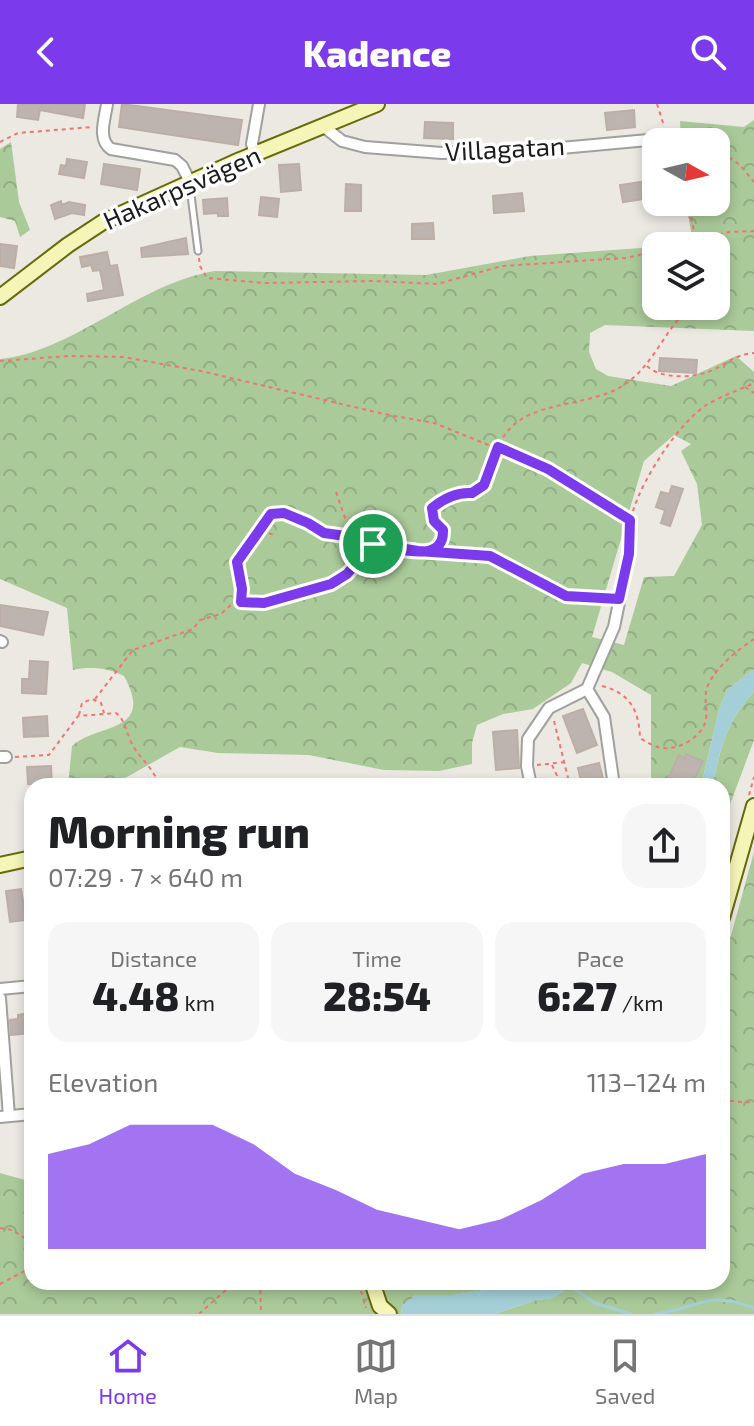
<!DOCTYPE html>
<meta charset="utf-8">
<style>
body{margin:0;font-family:"Exo 2",sans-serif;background:#f6f6f6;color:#202124;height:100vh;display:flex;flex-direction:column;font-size:30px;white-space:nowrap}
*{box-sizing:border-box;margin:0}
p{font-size:26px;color:#757577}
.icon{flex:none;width:44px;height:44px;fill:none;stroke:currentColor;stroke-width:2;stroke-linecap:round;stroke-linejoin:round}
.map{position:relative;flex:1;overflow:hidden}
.side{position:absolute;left:24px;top:674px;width:706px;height:512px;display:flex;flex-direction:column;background:#fff;border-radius:24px;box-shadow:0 4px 12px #0003}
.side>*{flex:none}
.needle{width:52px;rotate:98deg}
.tools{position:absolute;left:642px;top:24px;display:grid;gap:16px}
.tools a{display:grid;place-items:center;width:88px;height:88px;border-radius:16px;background:#fff;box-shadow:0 4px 12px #0003;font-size:40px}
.pin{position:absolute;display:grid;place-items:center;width:68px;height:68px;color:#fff;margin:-34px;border:4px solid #fff;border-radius:50%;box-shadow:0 2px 8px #0007}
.round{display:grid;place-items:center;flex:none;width:84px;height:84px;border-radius:24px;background:#f6f6f6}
.headline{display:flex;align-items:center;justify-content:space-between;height:136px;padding:0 24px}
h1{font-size:44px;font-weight:800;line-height:60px}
.figures{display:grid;grid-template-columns:repeat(3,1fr);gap:12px;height:136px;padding:8px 24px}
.figures div{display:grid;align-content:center;border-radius:20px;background:#f6f6f6;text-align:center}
.figures b{font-size:40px;font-weight:800}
.figures small{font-size:22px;font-weight:400}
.figures p{font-size:22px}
.chart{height:224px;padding:16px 24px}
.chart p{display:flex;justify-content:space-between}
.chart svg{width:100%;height:144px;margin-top:8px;fill:#7c3aed;opacity:.7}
header{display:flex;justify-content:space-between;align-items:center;height:104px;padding:0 24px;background:#7c3aed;color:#fff;font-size:36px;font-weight:800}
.menu{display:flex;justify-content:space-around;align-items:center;height:112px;border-top:2px solid #e0e0e0;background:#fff;font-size:22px;color:#757577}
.menu a{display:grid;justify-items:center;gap:4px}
.menu .selected{color:#7c3aed}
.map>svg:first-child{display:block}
</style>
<header><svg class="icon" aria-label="back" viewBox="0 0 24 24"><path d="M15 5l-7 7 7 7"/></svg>Kadence<svg class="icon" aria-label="search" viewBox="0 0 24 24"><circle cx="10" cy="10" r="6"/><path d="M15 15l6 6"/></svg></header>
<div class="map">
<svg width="754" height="1210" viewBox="0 0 754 1210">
<defs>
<pattern id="forest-crowns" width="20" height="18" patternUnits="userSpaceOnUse" patternTransform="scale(2)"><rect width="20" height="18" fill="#aaca99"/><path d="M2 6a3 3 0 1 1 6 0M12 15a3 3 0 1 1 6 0" fill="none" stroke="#92ad83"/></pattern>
</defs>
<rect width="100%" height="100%" fill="#ece8e2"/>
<g fill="url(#forest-crowns)" fill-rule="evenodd">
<path d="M754,16V227L605,221L590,229L589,248L596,265L608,272L671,282L736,252L754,268V565L727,586L719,606L701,682H651V591L612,568L582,559L571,579L533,605L503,610L477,621L472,639V660L439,667L384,666L309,651L218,649L180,643L111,682H68L72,642C97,619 156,630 124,572C108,564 91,562 73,566L67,504L0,475V255C73,248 139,179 215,167L426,171L530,152L641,144L691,128L686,98H716V38H681L680,17L744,23ZM656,142H716V202H656ZM674,331L691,340L681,347L697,380L702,421L674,472L644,473L624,541L592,533L644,357Z"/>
<path d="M11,38L19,98L30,126L20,133L15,117L0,113V45Z"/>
<path d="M754,588V636L722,722V682H712C722,642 725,619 754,588Z"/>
<path d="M754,748V1210H495L536,1196L553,1194L576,1178H722V864Z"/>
<path d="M0,1069L32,1078V1178H533L454,1191H416L402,1202L401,1210H0Z"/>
</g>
<g fill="#a4cfd8">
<path d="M754,565V588C725,619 722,642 712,682H701L719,606L727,586Z"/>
<path d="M533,1178H576L553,1194L536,1196L495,1210H401L402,1202L416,1191H454Z"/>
</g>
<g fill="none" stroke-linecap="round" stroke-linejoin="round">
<g stroke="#a4cfd8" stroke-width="3">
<path d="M564,1178L595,1199L631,1210"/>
<path d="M654,1210C699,1205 705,1185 754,1204"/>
</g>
</g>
<g fill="#bdb4af" stroke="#bdaea5" stroke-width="2">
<path d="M18,0H85L83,14L40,6L38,16L17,13Z"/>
<path d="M122,0L242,16L238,41L119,23Z"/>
<path d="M634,6L635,23L607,26L605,9Z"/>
<path d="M425,18L453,19V35L424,34Z"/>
<path d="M67,55L87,58L84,74L59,70L61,61L66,62Z"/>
<path d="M104,60L140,65L137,86L101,80Z"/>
<path d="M299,60L301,86L281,88L279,61Z"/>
<path d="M648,77L651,94L623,98L620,81Z"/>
<path d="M346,80L361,81V107H345Z"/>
<path d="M522,89L524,107L494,109L493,92Z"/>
<path d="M261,93L279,95L277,113L259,111Z"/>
<path d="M227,94L228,112H218V109L204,110L203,96Z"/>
<path d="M61,97L62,101L69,98L85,101L84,111L72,109L55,115L51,101Z"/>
<path d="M433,119L434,135H412V120Z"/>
<path d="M186,134L188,150L142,153L141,144Z"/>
<path d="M0,140L17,142L14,164L0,162Z"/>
<path d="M107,148L110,162L117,161L123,191L88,197L87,190L104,186L100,166L93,167L91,161L82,163L80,153Z"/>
<path d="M660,254L697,256L696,269L659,267Z"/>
<path d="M672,382L683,385L670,422L661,419L665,406L656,403L661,388L669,390Z"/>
<path d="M0,501L48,508L43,531L0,522Z"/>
<path d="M30,557L48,558L46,590L22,589V575H29Z"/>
<path d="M583,605L597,641L577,649L563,612Z"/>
<path d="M47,612L48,632L24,633L23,614Z"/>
<path d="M517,626L519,664L496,666L493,628Z"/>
<path d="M686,650L703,657L691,682H670L672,679L667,677L679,651L685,654Z"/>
<path d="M599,659L605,682H582L578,664Z"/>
<path d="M51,662L52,682L28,680L27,663Z"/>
<path d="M21,785L26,816L10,818L6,787Z"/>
<path d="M30,909L32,929L11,931L10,916L18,915V911Z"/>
</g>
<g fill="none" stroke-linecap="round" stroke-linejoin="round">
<g stroke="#a0a0a0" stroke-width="9">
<path id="lane" d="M190,83L198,147"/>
</g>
<g stroke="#a0a0a0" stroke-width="14">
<g id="street">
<path d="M107,0C105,15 97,35 111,45L175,56L182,62L190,78"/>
<path d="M323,22L342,37L365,43L442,49L550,45L692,32"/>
<path d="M255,51L252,40L259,0"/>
<path d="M0,537L2,538"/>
<path d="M587,585L604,613L614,682"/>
<path d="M0,653H6"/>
<path d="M531,682L527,662L528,635L549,604L587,585L614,523L629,450L630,416"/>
<path d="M0,885L32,882"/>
<path d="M0,894L9,1012"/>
<path d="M0,1013L32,1010"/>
</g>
</g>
<g stroke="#656a0b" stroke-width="18">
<g id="secondary">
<path d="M0,193L68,141L103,118L240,56L377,0"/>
<path d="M0,761L32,754"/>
<path d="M722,814L754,702"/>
<path d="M372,1178L380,1202L389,1210"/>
</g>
</g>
<g stroke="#f1756e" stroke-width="2" stroke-dasharray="4 4" stroke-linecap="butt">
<path d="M657,0L664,22"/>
<path d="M0,38L18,29L92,23"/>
<path d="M716,44L740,61L754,78"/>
<path d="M687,98L696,135"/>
<path d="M672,142L729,128L754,127"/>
<path d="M199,154L200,162L207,174L265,179L373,177L437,180L502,162L626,154L656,147"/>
<path d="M656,182L647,167L656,161"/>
<path d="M0,257L69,252L123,253L201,267L384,310L434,319L548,365L623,411"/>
<path d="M647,262C660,275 691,274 708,268C724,262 735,250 754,249"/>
<path d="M745,283L754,289"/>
<path d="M336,388L345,414L363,435"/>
<path d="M633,407C643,374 679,318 708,300C722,292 739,286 754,279"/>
<path d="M258,427L271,410C292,407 304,421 323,429C337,435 354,431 373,439"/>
<path d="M432,448C440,443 444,436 443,426L434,417L432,404C448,392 470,394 481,382C487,377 488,368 490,360C496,343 505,326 520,316C547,298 598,299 624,281C650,264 662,233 682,211L680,202"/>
<path d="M241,497L242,485L237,458L258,427L276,431"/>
<path d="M602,582C629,589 639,605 640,634C647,638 654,643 663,644C679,646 703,633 706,615C708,601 702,594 709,579C719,560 737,547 754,535"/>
<path d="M95,595L133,546L193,525L200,516L221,510L231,501L243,498L264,499L340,476L373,440L418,447L490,452L566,492L610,494"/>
<path d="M79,611L82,599L92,595L101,599L104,609"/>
<path d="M554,617L570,682"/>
<path d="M15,653L49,651L78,612L116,609C125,616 126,627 131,638C139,655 154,663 159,682"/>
<path d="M537,661L565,658"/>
<path d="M552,661L562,682"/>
<path d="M749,691L754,673"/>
<path d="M722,997C733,995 744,1001 754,997"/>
<path d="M0,1124L12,1126L32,1139"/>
<path d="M260,1178L261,1210"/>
<path d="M0,1180L32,1163"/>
<path d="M361,1187L366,1204"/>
<path d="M199,1210L235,1178"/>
</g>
<use href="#lane" stroke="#fff" stroke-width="5"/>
<use href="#street" stroke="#fff" stroke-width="10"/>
<use href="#secondary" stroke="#f5f5b7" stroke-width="14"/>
</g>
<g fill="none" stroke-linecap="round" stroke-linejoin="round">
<g stroke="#fff" stroke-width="16">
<path id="route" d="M373,440L347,470L331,480L264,499L241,498L242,485L237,458L271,410L284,409L308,419L324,429L360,434L373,440L418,447L490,452L566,492L619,495L629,450L630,416L548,365L498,343L484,381L472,389C457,388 443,395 432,404L434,417L443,426C444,462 395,443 373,440"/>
</g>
<use href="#route" stroke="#7c3aed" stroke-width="10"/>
</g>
<g text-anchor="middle" stroke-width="7" stroke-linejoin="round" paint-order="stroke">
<g font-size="26" fill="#1c1c1c" stroke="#fff">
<text transform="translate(505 45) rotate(-3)" y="9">Villagatan</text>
<text transform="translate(182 84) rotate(-24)" y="9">Hakarpsvägen</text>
</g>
</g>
</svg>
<div class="tools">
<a><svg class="needle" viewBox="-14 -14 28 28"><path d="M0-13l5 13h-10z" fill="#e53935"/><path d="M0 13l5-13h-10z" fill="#757577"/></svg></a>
<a><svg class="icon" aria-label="layers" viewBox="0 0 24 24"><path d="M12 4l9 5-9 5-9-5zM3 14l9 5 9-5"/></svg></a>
</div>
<div class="pin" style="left:373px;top:440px;background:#1e9e55"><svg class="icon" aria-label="arrive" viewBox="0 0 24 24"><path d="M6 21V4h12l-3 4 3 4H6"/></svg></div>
<section class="side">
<div class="headline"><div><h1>Morning run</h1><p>07:29 · 7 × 640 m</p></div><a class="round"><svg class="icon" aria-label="share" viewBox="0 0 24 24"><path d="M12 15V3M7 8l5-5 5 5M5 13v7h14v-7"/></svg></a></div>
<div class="figures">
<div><p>Distance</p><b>4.48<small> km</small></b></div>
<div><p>Time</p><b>28:54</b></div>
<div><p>Pace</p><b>6:27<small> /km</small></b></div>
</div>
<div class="chart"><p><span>Elevation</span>113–124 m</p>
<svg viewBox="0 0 160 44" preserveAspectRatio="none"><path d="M0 44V15L10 12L20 6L30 6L40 6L50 12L60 21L70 26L80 32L90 35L100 38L110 35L120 29L130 21L140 18L150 18L160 15V44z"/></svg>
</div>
</section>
</div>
<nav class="menu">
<a class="selected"><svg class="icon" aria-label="home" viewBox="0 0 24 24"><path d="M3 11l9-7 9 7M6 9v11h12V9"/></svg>Home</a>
<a><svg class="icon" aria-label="map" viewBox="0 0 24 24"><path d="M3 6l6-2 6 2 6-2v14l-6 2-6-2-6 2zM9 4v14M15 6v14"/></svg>Map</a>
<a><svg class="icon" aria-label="saved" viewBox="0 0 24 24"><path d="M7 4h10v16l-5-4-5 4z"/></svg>Saved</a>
</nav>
